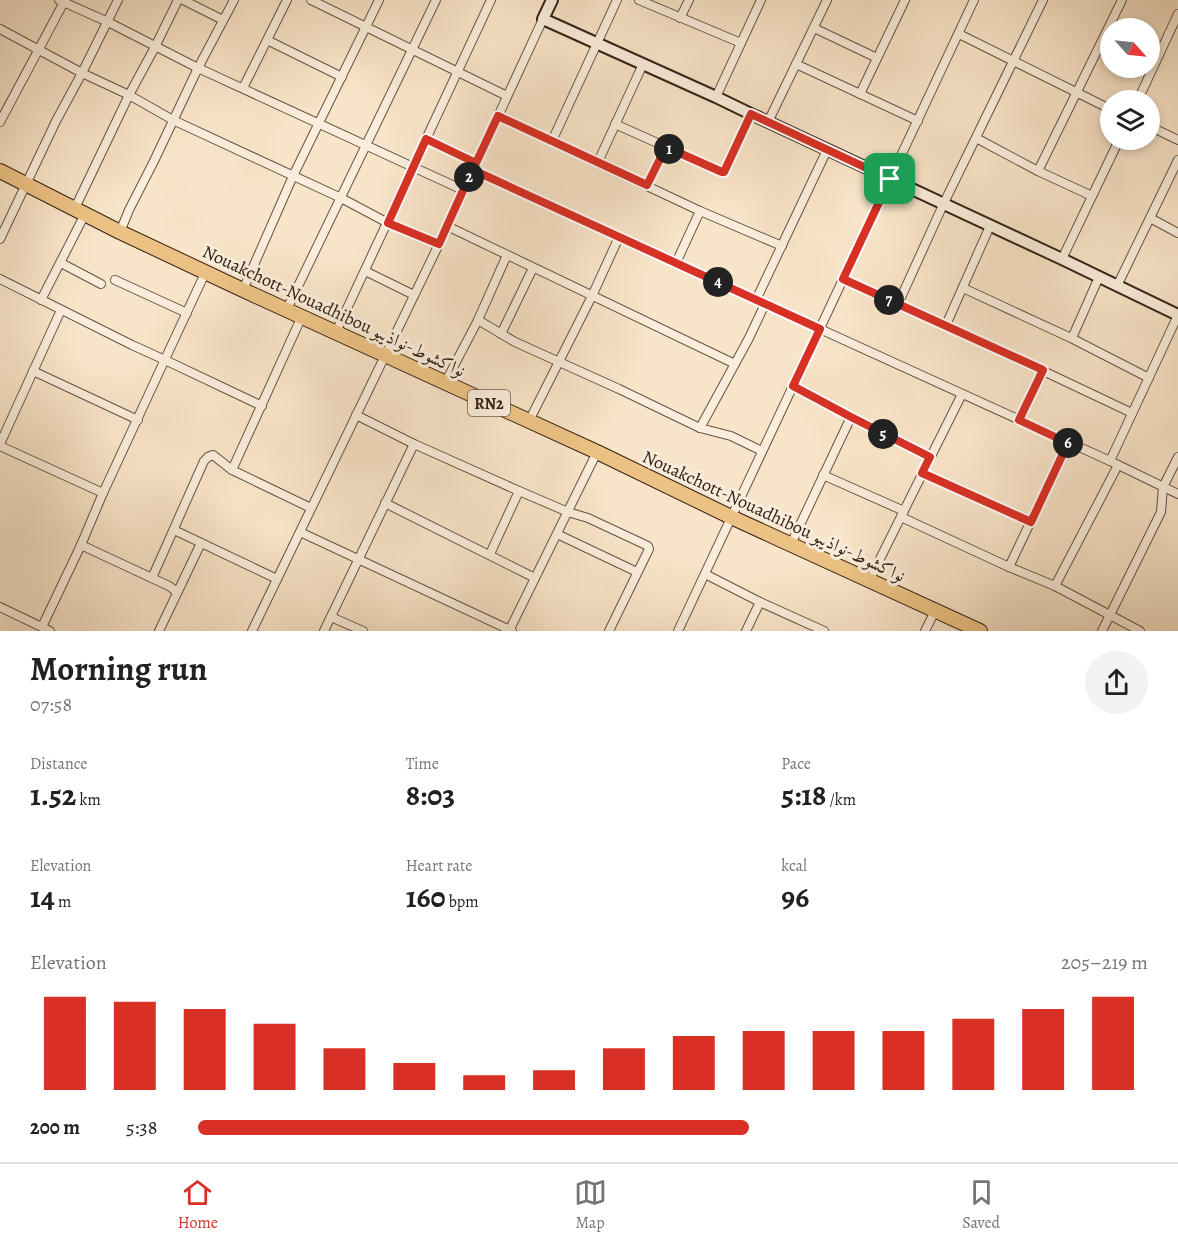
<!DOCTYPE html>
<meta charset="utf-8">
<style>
body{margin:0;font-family:Alegreya,Amiri,serif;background:#f2f2f2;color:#202124;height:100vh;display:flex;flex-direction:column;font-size:22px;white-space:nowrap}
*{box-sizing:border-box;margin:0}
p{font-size:20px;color:#757577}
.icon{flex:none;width:33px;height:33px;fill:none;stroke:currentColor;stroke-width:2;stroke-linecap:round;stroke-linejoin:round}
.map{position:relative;height:631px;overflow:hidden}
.side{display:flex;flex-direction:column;background:#fff;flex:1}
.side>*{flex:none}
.needle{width:39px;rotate:117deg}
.controls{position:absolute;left:1100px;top:18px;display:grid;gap:12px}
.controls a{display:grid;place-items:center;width:60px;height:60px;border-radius:50%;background:#fff;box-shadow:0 3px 9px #0003;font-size:30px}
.pin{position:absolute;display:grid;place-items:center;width:51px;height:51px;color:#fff;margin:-26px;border-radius:12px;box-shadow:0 3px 9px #0006}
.km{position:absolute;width:30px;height:30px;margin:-15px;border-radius:50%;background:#222;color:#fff;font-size:16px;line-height:30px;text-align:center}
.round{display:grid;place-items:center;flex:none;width:63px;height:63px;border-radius:32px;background:#f2f2f2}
.summary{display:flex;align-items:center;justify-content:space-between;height:102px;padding:0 30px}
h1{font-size:33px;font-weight:700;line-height:45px}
.metrics{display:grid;grid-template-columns:repeat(3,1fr);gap:9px;height:102px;padding:6px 30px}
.metrics div{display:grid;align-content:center}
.metrics b{font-size:30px;font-weight:700}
.metrics small{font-size:16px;font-weight:400}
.metrics p{font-size:16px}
.chart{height:168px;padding:12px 30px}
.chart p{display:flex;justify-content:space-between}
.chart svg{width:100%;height:108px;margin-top:6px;stroke:#d93025;stroke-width:6}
ul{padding:0 30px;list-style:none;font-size:20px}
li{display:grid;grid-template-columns:96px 72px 1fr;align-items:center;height:45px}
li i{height:15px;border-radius:8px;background:#d93025}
.tab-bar{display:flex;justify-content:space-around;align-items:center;height:84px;border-top:2px solid #e0e0e0;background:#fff;font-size:16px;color:#757577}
.tab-bar a{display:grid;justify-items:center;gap:3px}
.tab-bar .on{color:#d93025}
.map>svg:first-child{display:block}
</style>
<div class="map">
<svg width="1178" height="631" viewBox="0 0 1178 631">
<rect width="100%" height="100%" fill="#f8e4c8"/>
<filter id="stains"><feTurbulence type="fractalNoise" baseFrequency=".00333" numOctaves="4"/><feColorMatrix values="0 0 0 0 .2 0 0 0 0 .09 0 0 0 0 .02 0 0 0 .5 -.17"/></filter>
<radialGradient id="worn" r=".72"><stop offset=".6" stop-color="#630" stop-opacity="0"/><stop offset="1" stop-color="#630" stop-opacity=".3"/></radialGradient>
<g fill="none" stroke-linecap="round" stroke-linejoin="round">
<g stroke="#665242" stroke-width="10">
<g id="street">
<path d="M59,0L108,22L198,68L463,190"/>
<path d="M183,0L223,20"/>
<path d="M311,0L507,96"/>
<path d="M639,0L741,43"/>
<path d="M680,18L689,0"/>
<path d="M814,28L877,58"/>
<path d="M0,29L82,73L129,95L173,120L341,198L388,223L439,244"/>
<path d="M959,34L1110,109"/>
<path d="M267,40L342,77"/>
<path d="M796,64L918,121"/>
<path d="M243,88L287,0"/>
<path d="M860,94L905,0"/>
<path d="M716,97L761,0"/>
<path d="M1138,100L1178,14"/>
<path d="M498,116L700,211L782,246"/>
<path d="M0,122L65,0"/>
<path d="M768,122L827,0"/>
<path d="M615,124L722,172H724L751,114"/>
<path d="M1149,126L1178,140"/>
<path d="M976,138L1038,171L1092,196"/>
<path d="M426,139L476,163"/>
<path d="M552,141L617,0"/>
<path d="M598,162L643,64"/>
<path d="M473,170L765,304L1110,461L1178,494"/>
<path d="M1038,171L1122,0"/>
<path d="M647,185L666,147"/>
<path d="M75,208L129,95L155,47L178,0"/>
<path d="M1150,218L1178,233"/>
<path d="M447,226L735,364"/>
<path d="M120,232L129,210L154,161L198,68L234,0"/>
<path d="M0,239L56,121L82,73L118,0"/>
<path d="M1062,259L1119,140"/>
<path d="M61,263L101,284"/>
<path d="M676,263L700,211"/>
<path d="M365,271L414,295"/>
<path d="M0,279L132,345L165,360L262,406"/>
<path d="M843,279L946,325L1132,413"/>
<path d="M115,280L187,313"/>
<path d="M1117,286L1178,160"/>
<path d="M963,288L1071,338L1149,378"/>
<path d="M243,290L293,176L379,0"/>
<path d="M41,300L85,214"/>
<path d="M756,300L827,150"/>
<path d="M898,304L943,205L1043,0"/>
<path d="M287,309L436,0"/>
<path d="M478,320L515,342L619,389L700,428L731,436L762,451"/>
<path d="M946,325L990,226"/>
<path d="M336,332L491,0"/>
<path d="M501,334L533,268"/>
<path d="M1072,338L1099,277"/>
<path d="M33,371L138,420"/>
<path d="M445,383L478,320L507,255"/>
<path d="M793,386L868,426L930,457"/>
<path d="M356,415L414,444L519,491L568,512L588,518L648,546L649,549L609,631"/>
<path d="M1019,420L1043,370"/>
<path d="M529,421L592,296L619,237"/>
<path d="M700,428L749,338L765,304"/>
<path d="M0,444L61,310"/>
<path d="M0,446L103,493"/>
<path d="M1110,461L1178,315"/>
<path d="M232,470L302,316"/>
<path d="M922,473L1031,522"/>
<path d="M823,475L904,511"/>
<path d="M385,503L535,578"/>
<path d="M901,517L1009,567L1055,586L1140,631"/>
<path d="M174,530L277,579"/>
<path d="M300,532L512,631"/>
<path d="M557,534L637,572"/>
<path d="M791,544L851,417"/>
<path d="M81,545L169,586L177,592"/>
<path d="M490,554L519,491"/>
<path d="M1009,567L1068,443"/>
<path d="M705,574L760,602L824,631"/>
<path d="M152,578L204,461L208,457L213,455L232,470L311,508"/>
<path d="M869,581L962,394"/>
<path d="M1055,586L1118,465"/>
<path d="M0,607L50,631"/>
<path d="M331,617L363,631"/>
<path d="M42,627L81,545L103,493L206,271"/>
<path d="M159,631L201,543"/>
<path d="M252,631L439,244L543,19"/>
<path d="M324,631L414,444"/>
<path d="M509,631L597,452"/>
<path d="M678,631L974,0"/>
<path d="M746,631L760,602"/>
<path d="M925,631L935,611"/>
<path d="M1102,631L1161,512L1163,487L1178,457"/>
</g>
</g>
<g stroke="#352116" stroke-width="14">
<path id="secondary" d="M552,0L543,19L716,97L751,114L1062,259L1178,315"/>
</g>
<g stroke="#352116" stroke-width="16">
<path id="highway" d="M0,171L120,232L243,290L597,452L731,517L980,631"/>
</g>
<use href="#street" stroke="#faeddb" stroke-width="8"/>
<use href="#secondary" stroke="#faeddb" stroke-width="10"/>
<use href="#highway" stroke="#ecc284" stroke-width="14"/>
</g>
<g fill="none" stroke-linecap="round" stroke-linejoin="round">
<g stroke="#fff" stroke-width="12">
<path id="route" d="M890,179L751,114L724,172H722L666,147L647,185L498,116L476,163C463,190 451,217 439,244L388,223L426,139L476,163L473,170L820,329L793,386L851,417L930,457L922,473L1031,522L1068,443L1019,420L1043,370L843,279L890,179"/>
</g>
<use href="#route" stroke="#d93025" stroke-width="8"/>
</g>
<g text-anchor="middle" stroke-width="6" stroke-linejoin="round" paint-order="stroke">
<rect fill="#faeddb" stroke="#705e51" stroke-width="1.5" x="468" y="390" width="42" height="26" rx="4.5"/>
<g font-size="16" font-weight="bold" fill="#352116">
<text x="489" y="409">RN2</text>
</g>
<g font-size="18" fill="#352116" stroke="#faeddb">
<text transform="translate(334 311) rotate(25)" y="6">Nouakchott-Nouadhibou نواكشوط-نواذيبو</text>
<text transform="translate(774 516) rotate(25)" y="6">Nouakchott-Nouadhibou نواكشوط-نواذيبو</text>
</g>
</g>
<rect width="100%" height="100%" filter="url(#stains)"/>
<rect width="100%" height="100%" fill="url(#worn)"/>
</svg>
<div class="controls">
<a><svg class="needle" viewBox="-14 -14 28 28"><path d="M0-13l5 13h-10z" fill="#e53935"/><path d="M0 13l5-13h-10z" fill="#757577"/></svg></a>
<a><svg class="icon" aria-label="layers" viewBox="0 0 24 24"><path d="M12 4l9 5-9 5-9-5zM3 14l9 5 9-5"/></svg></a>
</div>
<div class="pin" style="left:890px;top:179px;background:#1e9e55"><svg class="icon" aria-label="arrive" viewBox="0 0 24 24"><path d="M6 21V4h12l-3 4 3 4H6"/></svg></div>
<b class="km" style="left:669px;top:149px">1</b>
<b class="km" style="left:469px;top:177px">2</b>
<b class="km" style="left:718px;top:282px">4</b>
<b class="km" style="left:883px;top:434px">5</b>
<b class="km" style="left:1068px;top:443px">6</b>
<b class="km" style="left:889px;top:300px">7</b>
</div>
<section class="side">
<div class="summary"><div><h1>Morning run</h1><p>07:58</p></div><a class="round"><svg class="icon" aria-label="share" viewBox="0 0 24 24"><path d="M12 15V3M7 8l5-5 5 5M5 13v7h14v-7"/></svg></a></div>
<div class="metrics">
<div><p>Distance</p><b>1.52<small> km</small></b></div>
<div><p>Time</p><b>8:03</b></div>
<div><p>Pace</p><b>5:18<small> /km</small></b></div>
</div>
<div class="metrics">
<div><p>Elevation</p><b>14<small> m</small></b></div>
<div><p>Heart rate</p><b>160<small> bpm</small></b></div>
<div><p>kcal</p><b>96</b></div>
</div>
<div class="chart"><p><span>Elevation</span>205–219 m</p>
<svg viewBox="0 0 160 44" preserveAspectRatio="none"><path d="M5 44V6M15 44V8M25 44V11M35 44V17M45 44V27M55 44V33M65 44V38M75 44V36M85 44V27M95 44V22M105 44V20M115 44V20M125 44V20M135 44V15M145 44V11M155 44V6"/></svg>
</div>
<ul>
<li><b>200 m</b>5:38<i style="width:58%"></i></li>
</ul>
</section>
<nav class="tab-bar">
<a class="on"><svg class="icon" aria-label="home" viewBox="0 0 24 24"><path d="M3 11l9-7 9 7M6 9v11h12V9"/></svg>Home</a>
<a><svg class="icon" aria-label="map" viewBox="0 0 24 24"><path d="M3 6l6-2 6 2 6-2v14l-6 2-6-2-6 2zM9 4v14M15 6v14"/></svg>Map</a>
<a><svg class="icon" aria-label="saved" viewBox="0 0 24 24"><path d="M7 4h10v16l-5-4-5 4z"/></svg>Saved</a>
</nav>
